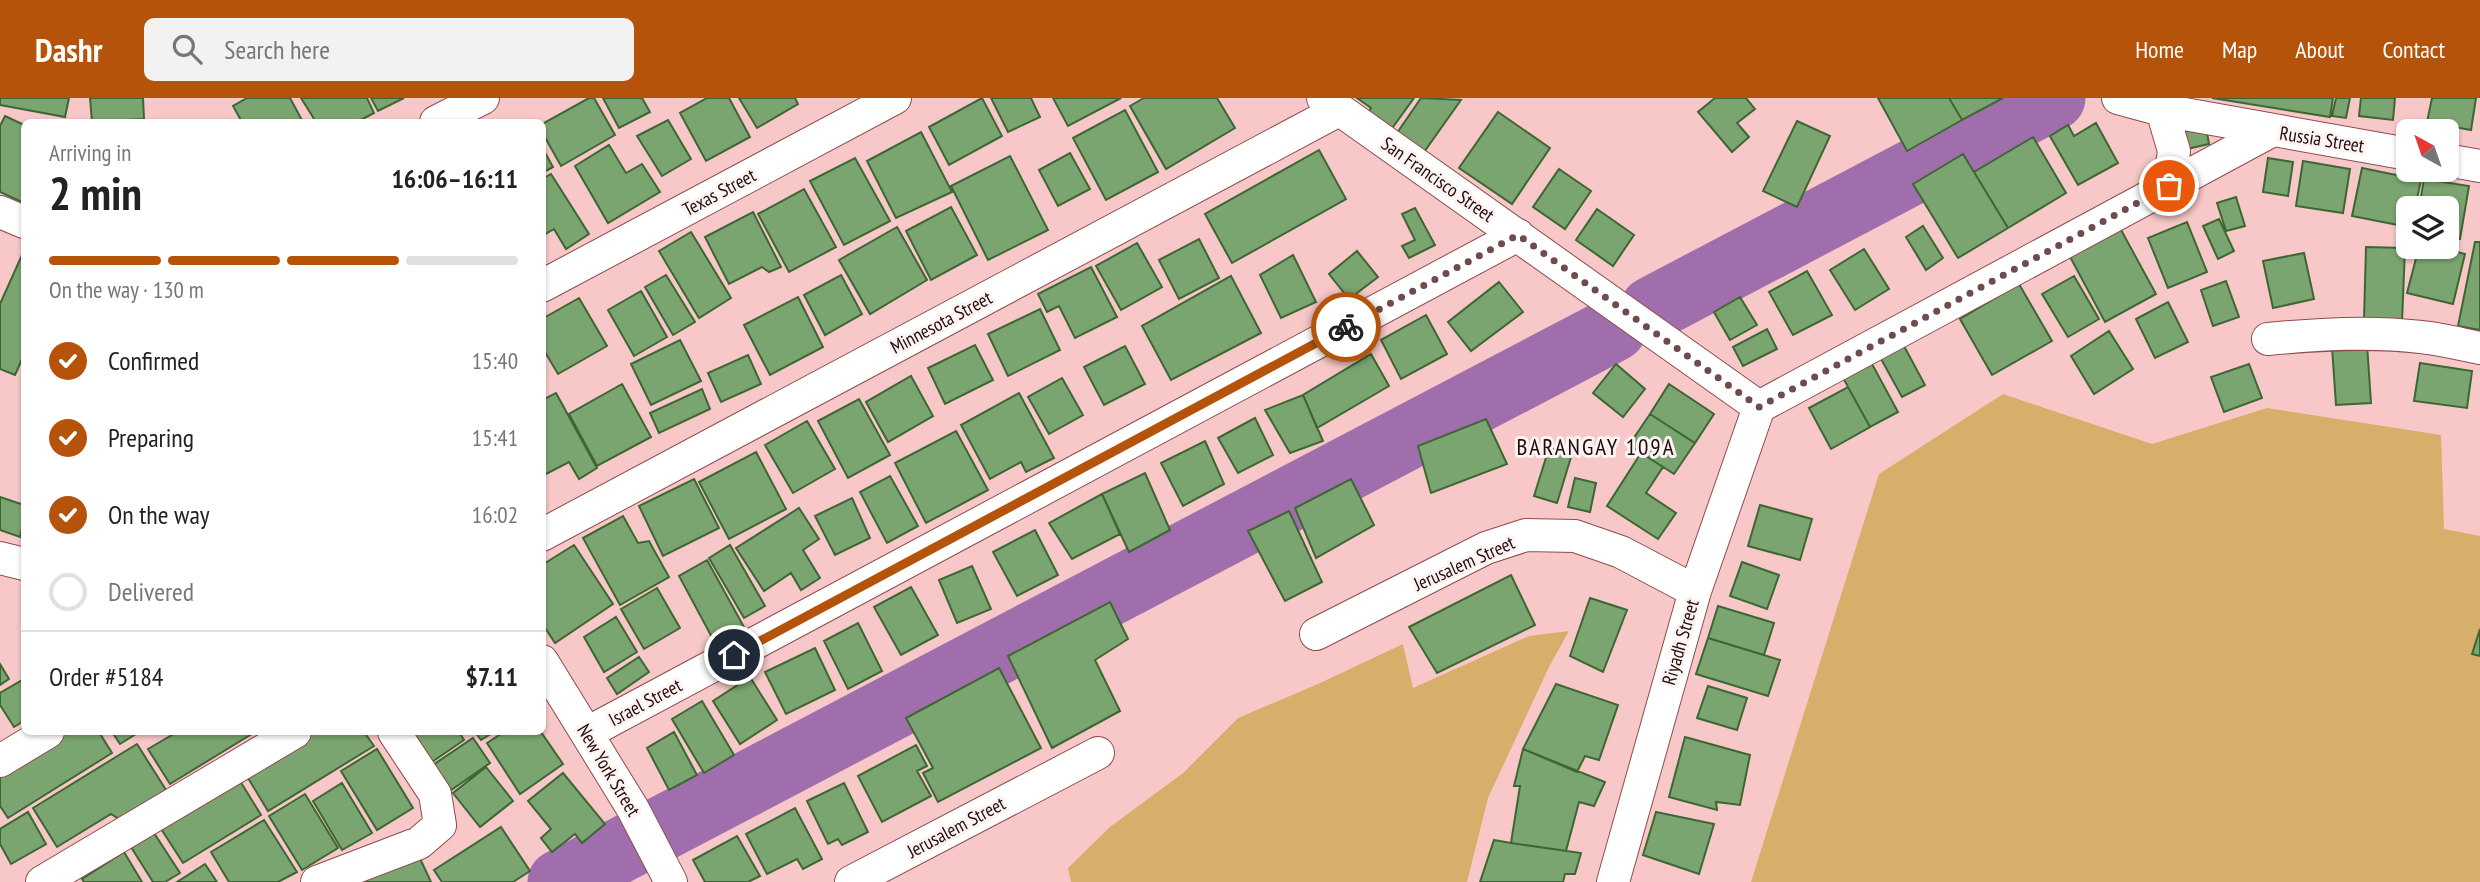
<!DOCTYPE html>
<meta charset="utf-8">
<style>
:root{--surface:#fff;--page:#f2f2f2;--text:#222;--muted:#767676;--line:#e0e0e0;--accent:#b45309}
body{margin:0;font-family:"PT Sans Narrow",sans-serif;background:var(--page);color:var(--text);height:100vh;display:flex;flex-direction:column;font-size:26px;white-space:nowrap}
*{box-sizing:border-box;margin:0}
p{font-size:23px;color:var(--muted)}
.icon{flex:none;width:38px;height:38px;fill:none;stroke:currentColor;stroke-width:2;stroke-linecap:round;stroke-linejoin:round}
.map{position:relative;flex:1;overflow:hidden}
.sheet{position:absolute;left:21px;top:21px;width:525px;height:616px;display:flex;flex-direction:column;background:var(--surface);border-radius:10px;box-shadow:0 2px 5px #0004}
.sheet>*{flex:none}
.needle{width:46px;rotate:320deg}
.tools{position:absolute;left:2396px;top:21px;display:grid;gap:14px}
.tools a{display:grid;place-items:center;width:63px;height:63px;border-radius:10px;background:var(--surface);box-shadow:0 2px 5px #0004;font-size:35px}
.pin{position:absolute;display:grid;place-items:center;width:60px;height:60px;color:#fff;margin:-30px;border:4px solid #fff;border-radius:50%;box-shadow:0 2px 7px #0007}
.courier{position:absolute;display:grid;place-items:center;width:70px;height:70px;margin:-35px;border:5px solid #b45309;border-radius:50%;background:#fff;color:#222;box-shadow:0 2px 9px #0007}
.headline em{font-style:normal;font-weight:800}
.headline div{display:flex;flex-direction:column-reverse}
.headline{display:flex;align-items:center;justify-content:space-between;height:119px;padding:0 28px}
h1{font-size:46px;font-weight:800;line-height:52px}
.bar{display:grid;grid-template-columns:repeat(4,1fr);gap:10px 7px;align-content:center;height:84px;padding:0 28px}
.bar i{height:9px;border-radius:5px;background:var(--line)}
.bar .on{background:var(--accent)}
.bar p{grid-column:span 4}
.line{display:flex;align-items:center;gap:18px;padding:0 28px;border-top:2px solid var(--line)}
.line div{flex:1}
ol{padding:0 28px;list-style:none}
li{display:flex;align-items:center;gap:21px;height:77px}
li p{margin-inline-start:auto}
li .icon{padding:7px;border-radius:50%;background:var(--accent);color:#fff;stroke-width:4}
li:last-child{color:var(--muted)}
li i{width:38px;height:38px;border:4px solid var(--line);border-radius:50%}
header{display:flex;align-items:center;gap:42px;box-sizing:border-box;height:98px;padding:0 35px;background:var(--accent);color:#fff}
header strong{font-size:33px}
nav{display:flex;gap:38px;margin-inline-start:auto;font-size:24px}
.search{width:490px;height:63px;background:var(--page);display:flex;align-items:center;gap:18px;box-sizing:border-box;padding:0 24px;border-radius:10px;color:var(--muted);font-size:26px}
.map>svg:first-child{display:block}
</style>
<header>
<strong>Dashr</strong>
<div class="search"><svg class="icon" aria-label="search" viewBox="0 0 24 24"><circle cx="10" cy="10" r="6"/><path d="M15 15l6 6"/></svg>Search here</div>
<nav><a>Home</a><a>Map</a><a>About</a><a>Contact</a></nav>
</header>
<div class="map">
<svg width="2480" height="784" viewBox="0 0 2480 784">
<rect width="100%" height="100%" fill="#f7c8c7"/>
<path fill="#d7af6b" d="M2003,296L2152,346L2267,310L2441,337L2444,431L2480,438V784H1751L1879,376Z
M1569,533L1549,569L1488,700L1467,784H1071L1068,770L1110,729L1183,675L1238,620L1318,586L1403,546L1413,590L1529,538Z"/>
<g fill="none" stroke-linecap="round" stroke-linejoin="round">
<path stroke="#a16ead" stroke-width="65" d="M1652,211L2053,0
M560,784L1614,231"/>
</g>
<path fill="#7ba570" stroke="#3e6634" stroke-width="2" d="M0,0H69L65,19L0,7Z
M90,0H143L144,21L92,24Z
M247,0H290L303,24H242L233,8Z
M301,0H367L374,15L357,24H316Z
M371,0H404L378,13Z
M589,0H594L615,37L561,68L542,34V26Z
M603,0H642L650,14L619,30Z
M707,0H729L750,39L706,63L680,15Z
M739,0H795L798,6L757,30Z
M982,0L1002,38L949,67L929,29Z
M991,0H1031L1040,19L1008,34Z
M1053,0H1121L1068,28Z
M1144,0H1217L1235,30L1166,71L1130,8Z
M1357,0H1414L1390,33L1367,16L1371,10Z
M1421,0L1461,2L1424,54L1397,35Z
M1715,0H1746L1755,11L1737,25L1749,39L1732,54L1698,14Z
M1878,0H1949L1962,22L1907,53Z
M1949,0H2003L1962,22Z
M2212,0H2333L2330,19Z
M2336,0H2350L2346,20L2332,18Z
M2361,0H2395L2393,22L2359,18Z
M2432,0H2476L2471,32L2427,24Z
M1125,12L1158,74L1106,102L1073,40Z
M1498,14L1550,50L1512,106L1459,70Z
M5,18L24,27V105L0,94V28Z
M668,22L691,61L662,78L637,38Z
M1797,23L1830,38L1797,109L1763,93Z
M2096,25L2118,65L2078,87L2050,38L2068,27L2074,38Z
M2206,29L2209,46L2187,51L2183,34Z
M921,34L952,94L896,120L867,63Z
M2033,39L2066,95L2008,130L1974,74Z
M609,47L626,75L642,66L660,94L608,125L575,68Z
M542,49L553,69L542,75Z
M1319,52L1346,101L1232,165L1205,116Z
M1070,55L1090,91L1058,108L1039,72Z
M1963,56L2008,130L1958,160L1913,86Z
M1010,58L1048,132L988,162L951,88Z
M855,60L890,123L844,147L810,83Z
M2268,60L2293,64L2288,98L2263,94Z
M2303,63L2350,71L2343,115L2296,108Z
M2362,70L2421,82L2415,110H2408V129L2352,118Z
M1559,71L1591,93L1565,131L1533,109Z
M551,76L589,136L566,151L554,131L542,138V81Z
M2424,81L2469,88L2460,141L2446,139V110H2419Z
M804,91L836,149L789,174L758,116Z
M2236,99L2245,128L2226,133L2217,105Z
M951,109L977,157L931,182L906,133Z
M1415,110L1435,147L1409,160L1402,148L1415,142L1402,116Z
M1597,111L1634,137L1613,168L1576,142Z
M753,114L781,169L769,174L762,169L729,186L705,139Z
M2219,121L2234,153L2218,161L2203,128Z
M2187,124L2207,174L2168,190L2148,140Z
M1923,128L1943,160L1926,172L1906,139Z
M897,129L927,182L870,216L839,162Z
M2120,130L2156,196L2105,224L2069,157Z
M691,134L731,200L699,220L659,153Z
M1199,141L1219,180L1179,201L1159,162Z
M2475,144H2480V232L2458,228Z
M1137,145L1162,189L1121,212L1096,168Z
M2366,149L2405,150L2402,224L2364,222Z
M2419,149H2438L2465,156L2453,206L2407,195Z
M1864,151L1889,191L1855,212L1830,172Z
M1357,153L1378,179L1349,201L1329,176Z
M2304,155L2314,201L2273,210L2263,163Z
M22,157L24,158V257L15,277L0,271V206Z
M1293,157L1316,204L1281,220L1260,177Z
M1091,169L1117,219L1075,240L1059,208L1047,214L1038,196Z
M1807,173L1832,217L1793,237L1769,194Z
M666,177L695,224L673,237L645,189Z
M841,177L862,216L825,237L804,197Z
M1231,178L1261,235L1171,282L1142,228Z
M2074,178L2099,221L2068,239L2042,196Z
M2226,183L2239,219L2213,228L2201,192Z
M1499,184L1523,214L1471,253L1448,224Z
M2019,186L2052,243L1992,277L1960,221Z
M641,193L667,239L634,258L608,212Z
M798,199L823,249L770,277L744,227Z
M1740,199L1757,227L1730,242L1714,214Z
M579,200L607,248L558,276L542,249V221Z
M2168,204L2188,244L2155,260L2136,221Z
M1040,211L1060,252L1008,278L988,236Z
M1426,217L1447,256L1401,281L1381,242Z
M1767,231L1777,251L1743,268L1733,249Z
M2109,233L2133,271L2094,296L2071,258Z
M680,242L701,283L651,307L631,266Z
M2367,246L2371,305L2336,307L2332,249Z
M975,247L993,282L945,306L928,270Z
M1125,248L1145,286L1104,307L1084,269Z
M1904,248L1925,287L1902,299L1881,261Z
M1865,253L1898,314L1870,329L1837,269Z
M1371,256L1389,288L1317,330L1303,297Z
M748,257L761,286L721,304L708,275Z
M2420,265L2472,273L2467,310L2414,303Z
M1616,266L1645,291L1623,319L1593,295Z
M2249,266L2262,300L2224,314L2211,279Z
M911,278L933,318L888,344L866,304Z
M1062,280L1083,317L1049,336L1028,299Z
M622,286L651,339L597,368L569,316Z
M1669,286L1714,316L1695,345L1650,316Z
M1848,289L1870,329L1831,351L1809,310Z
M702,291L710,311L659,335L650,315Z
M556,295L597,370L579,381L569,364L542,378V302Z
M1019,295L1054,360L1026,374L1021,364L990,381L961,327Z
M1303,297L1323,343L1290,355L1265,312Z
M859,301L890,357L848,380L818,323Z
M1650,316L1695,345L1674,376L1629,347Z
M1255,320L1273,357L1238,375L1218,340Z
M1486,321L1507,366L1431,395L1418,348Z
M807,323L835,371L793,395L765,347Z
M956,333L988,392L926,425L895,365Z
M1205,343L1224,386L1183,408L1161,365Z
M1549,350L1572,356L1557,405L1534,398Z
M756,354L786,411L729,441L699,384Z
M1641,355L1663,369L1646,395L1676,415L1658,441L1607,408Z
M1145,375L1170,432L1129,454L1102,396Z
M890,378L918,428L887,445L860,394Z
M1575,380L1596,385L1590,414L1568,409Z
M694,381L719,430L663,458L639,408Z
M1351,381L1374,427L1316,460L1295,410Z
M1102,396L1120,436L1072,461L1049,425Z
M0,399L24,407V424L20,439L0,432Z
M852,400L870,440L835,457L815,418Z
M1760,407L1812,421L1800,462L1748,448Z
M799,410L819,441L803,452L820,480L801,492L791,475L764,493L736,450Z
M1289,413L1322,484L1285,503L1248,433Z
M623,418L638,445L649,443L669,479L620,507L583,440Z
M1035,432L1058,477L1017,498L993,454Z
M574,447L613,506L555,545L542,525V467Z
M730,447L765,508L744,520L709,460Z
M707,462L744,529L715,545L679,478Z
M1742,464L1779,477L1767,511L1730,498Z
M972,468L991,511L957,525L939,482Z
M1511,477L1535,527L1437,575L1409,529Z
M911,489L938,537L901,557L874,509Z
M657,490L680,530L644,551L621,511Z
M1590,500L1627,512L1603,574L1570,558Z
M1110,504L1128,541L1095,562L1120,613L1052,650L1008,558Z
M1718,508L1774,525L1764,557L1708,540Z
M616,519L637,554L604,574L584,539Z
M858,525L882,573L848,591L824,543Z
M2480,531V558L2472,556Z
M1708,540L1780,562L1768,598L1696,576Z
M815,550L835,592L786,616L765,574Z
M639,559L649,574L617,596L607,580Z
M0,566L9,581L0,587Z
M999,570L1041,650L938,704L923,675L933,670L906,620Z
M750,579L777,622L740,646L713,603Z
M24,581V623L14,629L0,607V595Z
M1556,586L1618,607L1599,662L1585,658L1577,674L1523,651Z
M1708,588L1747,600L1737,632L1697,620Z
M702,603L734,657L704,675L672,621Z
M61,634H99L112,655L8,720L0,708V671Z
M112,634H139L120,646Z
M177,634H255L170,686L148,651Z
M312,634H364L374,648L268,713L245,675Z
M409,634H459L464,642L429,666Z
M475,634H494L481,642Z
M504,634H541L563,666L520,696L487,645Z
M674,634L697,677L669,692L647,650Z
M1685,639L1750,657L1740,707L1716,704L1717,712L1669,699Z
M473,640L490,665L444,697L427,671Z
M137,646L166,692L119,721L111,716L57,749L33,710Z
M916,647L927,668L917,673L931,698L882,724L858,678Z
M377,651L413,710L377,732L341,673Z
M1523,651L1605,684L1594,708L1579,704L1566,753L1511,745L1520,688H1514Z
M486,669L513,703L480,729L453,695Z
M563,675L605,726L582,745L575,736L552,754L541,740L551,731L528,703Z
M237,678L261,717L183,765L158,726Z
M342,685L372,735L342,752L313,703Z
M844,685L868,734L842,747L838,741L828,746L807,703Z
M305,696L338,750L302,772L269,718Z
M795,710L822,761L803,771L797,761L767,776L746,736Z
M28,714L46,746L11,766L0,746V731Z
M1656,714L1714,726L1699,776L1643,757Z
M264,722L297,774L278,784H229L211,754Z
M501,729L530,773L513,784H442L434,772Z
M154,735L180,775L165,784H153L131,749Z
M737,738L760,778L748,784H705L693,762Z
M1494,742L1511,745L1581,755L1575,776H1565L1563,784H1480Z
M124,754L142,784H84L82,781Z
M417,754L431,784H351Z
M205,766L217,784H177Z"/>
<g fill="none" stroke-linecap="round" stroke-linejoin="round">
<defs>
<path id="minor" d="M1323,0L1759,309
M2118,0L2162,12L2408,56
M2162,12L2174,53L2169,88
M436,24L483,0
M2446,62L2480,68
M0,114L24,124
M542,188L895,0
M2268,241C2319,236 2370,233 2421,239C2441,241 2460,246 2480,250
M1759,309L2273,32
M542,437L1339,12
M0,460L24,466
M1316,536L1486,450L1526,437L1575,438L1621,454L1695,493
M542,563L633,711L671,784
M587,635L1518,137
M0,663L48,634
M42,784L295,634
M317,784L419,745L440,727L435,696L394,634
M851,784L1098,655
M1613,784L1695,493L1759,309"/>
</defs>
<use href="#minor" stroke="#8e4c4d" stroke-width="34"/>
<use href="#minor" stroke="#fff" stroke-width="32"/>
</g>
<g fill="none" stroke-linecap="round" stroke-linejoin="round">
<path stroke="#6e4c4d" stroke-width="7" stroke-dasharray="0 12.6" d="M1346,229L1518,137L1759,309L2169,88"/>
<path stroke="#b45309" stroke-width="9" d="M734,557L1346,229"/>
</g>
<g text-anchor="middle" stroke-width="6" stroke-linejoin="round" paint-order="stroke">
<g font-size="19" fill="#240a0b" stroke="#fcf4f3">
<text transform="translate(2322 41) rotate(9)" y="7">Russia Street</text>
<text transform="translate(1438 81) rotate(35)" y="7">San Francisco Street</text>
<text transform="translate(719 94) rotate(-28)" y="7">Texas Street</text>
<text transform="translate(941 224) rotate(-28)" y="7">Minnesota Street</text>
<text transform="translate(1464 465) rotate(-24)" y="7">Jerusalem Street</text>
<text transform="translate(1680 544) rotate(-74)" y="7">Riyadh Street</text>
<text transform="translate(645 604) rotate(-28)" y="7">Israel Street</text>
<text transform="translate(609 672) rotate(59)" y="7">New York Street</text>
<text transform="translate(956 729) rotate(-28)" y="7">Jerusalem Street</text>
</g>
<g font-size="23" letter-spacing="2" fill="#240a0b" stroke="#fcf4f3">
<text x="1596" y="357">BARANGAY 109A</text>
</g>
</g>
</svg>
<div class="tools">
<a><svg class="needle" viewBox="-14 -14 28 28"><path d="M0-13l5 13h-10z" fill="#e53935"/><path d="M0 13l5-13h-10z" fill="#767676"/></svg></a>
<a><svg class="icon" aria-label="layers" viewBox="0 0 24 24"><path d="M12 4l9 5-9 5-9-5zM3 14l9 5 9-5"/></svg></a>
</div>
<div class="pin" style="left:2169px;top:88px;background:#ea580c"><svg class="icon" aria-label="bag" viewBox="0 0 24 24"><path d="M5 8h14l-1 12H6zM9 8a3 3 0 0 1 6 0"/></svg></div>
<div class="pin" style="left:734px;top:557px;background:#1f2937"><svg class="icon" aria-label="home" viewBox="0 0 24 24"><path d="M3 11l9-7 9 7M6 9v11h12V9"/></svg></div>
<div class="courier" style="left:1346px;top:229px"><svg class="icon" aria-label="bike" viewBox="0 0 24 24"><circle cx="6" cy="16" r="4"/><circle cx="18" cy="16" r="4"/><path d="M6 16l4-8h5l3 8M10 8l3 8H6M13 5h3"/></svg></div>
<section class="sheet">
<div class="headline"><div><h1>2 min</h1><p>Arriving in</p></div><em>16:06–16:11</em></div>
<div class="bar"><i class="on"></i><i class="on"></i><i class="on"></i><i></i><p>On the way · 130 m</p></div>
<ol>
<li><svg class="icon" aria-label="check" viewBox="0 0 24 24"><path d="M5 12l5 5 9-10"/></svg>Confirmed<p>15:40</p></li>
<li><svg class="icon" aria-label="check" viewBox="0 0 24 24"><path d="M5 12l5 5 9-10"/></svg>Preparing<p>15:41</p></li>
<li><svg class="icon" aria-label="check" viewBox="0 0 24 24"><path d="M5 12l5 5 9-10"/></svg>On the way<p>16:02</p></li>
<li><i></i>Delivered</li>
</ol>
<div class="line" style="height:91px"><div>Order #5184</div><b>$7.11</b></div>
</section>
</div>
